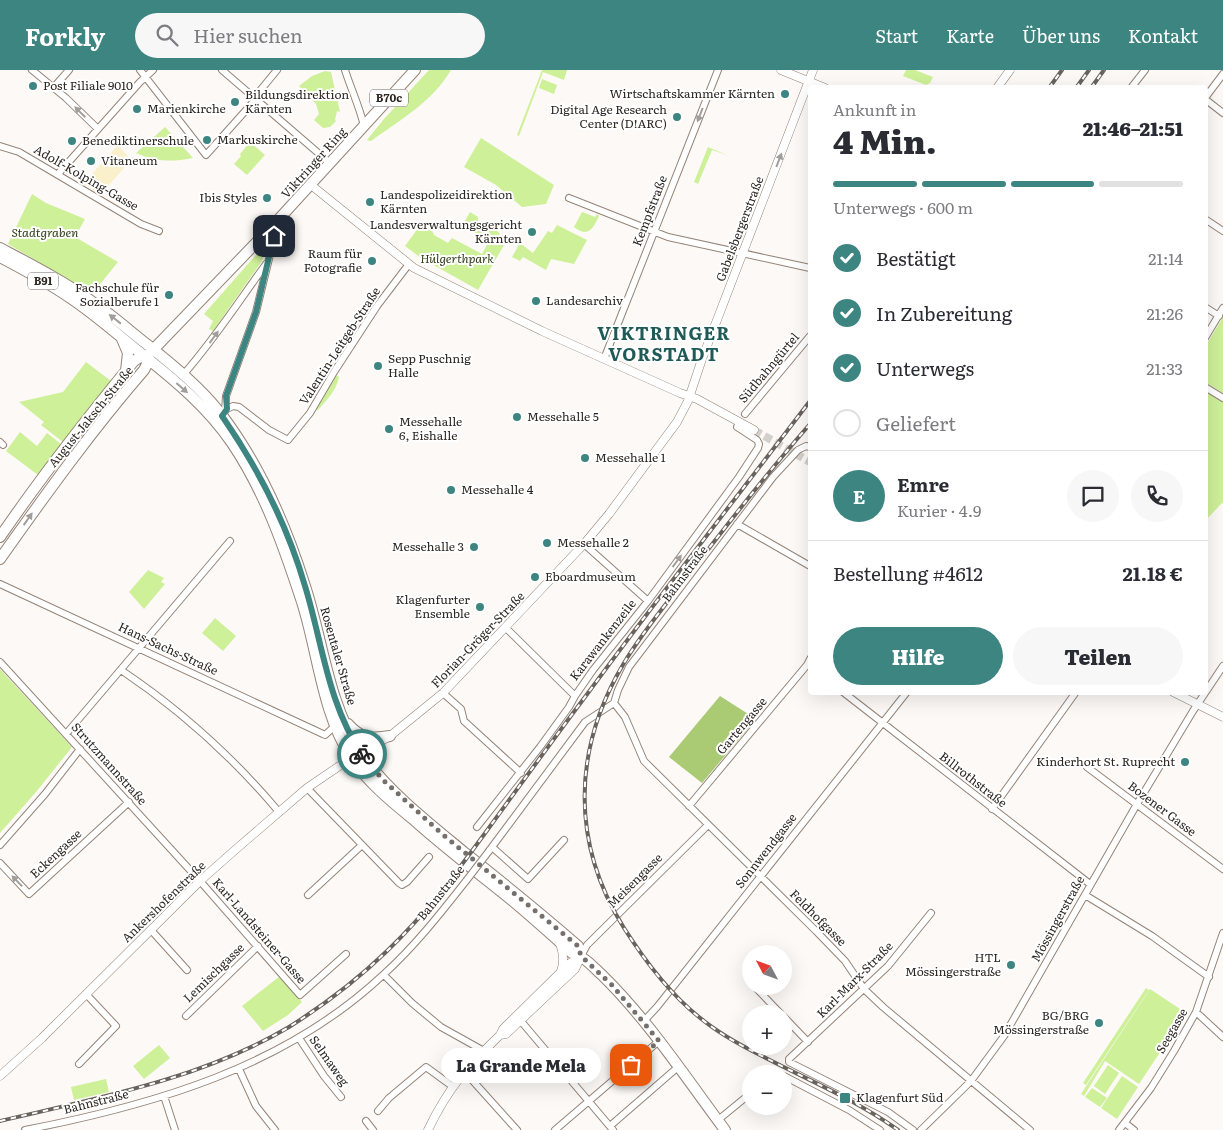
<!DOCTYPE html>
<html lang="de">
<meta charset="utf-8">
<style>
:root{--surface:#fff;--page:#f7f7f7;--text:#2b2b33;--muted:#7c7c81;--line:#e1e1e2;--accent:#3d8581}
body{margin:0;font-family:Literata,serif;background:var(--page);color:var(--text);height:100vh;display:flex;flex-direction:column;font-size:19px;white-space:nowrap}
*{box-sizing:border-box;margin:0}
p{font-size:16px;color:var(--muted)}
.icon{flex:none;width:28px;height:28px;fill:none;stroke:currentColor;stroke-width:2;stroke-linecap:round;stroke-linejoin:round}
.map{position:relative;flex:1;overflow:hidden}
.drawer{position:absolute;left:808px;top:15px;width:400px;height:610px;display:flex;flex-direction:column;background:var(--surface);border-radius:5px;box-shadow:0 5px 20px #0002}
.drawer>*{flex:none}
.needle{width:32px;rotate:311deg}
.fabs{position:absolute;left:742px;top:875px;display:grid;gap:10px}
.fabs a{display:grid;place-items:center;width:50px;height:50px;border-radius:50%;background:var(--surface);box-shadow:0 5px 20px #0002;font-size:25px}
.pin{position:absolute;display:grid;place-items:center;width:42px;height:42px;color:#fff;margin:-21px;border-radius:10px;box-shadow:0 2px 8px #0006}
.courier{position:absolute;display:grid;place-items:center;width:50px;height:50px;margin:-25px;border:4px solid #3d8581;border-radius:50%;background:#fff;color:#222;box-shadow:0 1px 6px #0007}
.bubble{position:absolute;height:35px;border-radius:18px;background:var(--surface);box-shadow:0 5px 20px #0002;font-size:16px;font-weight:800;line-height:35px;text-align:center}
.head em{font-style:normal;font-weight:800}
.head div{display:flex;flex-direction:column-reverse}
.head{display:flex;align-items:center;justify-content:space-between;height:85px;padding:0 25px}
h1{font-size:32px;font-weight:800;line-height:38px}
.bar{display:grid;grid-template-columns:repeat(4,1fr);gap:8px 5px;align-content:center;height:60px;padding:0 25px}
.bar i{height:6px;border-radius:4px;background:var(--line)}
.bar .on{background:var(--accent)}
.bar p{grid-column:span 4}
.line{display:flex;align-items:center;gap:12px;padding:0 25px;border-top:1px solid var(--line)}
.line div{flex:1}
.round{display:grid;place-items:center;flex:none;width:52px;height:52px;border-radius:26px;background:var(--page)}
ol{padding:0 25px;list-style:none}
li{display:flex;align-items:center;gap:15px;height:55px}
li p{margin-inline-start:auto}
li .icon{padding:5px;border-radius:50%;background:var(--accent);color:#fff;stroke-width:4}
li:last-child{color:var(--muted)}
li i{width:28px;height:28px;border:2px solid var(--line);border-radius:50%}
.action{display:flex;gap:10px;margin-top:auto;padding:10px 25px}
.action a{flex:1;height:58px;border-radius:30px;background:var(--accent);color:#fff;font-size:20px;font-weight:800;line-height:58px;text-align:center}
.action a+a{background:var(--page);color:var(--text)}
header{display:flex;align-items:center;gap:30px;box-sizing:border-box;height:70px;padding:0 25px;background:var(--accent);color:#fff}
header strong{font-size:24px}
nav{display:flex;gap:28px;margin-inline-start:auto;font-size:18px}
.search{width:350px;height:45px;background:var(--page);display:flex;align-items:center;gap:12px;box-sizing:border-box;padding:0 18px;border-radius:28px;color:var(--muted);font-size:19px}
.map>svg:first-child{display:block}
</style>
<header>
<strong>Forkly</strong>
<div class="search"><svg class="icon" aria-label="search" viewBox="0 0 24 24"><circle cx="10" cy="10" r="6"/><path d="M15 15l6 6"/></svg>Hier suchen</div>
<nav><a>Start</a><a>Karte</a><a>Über uns</a><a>Kontakt</a></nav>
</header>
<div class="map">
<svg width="1223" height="1060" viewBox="0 0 1223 1060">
<rect width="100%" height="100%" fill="#fdf9f6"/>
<path fill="#cef099" d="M429,0H451C432,32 400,50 371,71L367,70L384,49Z
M542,0H567L564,10L543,2L519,66L517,65Z
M906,0H915L933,7L930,13L926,15L903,6Z
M325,1L331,2L340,42L337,41L335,50L336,51L330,57L323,58L314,50L319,44L316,34L299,16L312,6Z
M542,9L557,15L554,24L539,18Z
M165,57L193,88C172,92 156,92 136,83Z
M481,68L554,115L546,134L522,137L496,115L464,97Z
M250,72L265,85L247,105L234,94L241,86L240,84Z
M708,77L727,85L712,80L698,114L694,112Z
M32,124L46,133L85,149L75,167L118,192L92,224L8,174Z
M470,142L478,147V151L484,159C501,161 497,158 504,175L478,220L421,188L405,176L422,153L431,158L434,165L448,173L452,168L482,184L489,171L462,156Z
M582,142L595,147L597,144L599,146C593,159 588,168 574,157Z
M557,155L587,170L574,194L551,189L546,200L523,187L520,191L512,187L520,173L533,183L548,161L552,163Z
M269,170L262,191L213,261L209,259L213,251L204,244Z
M1223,247V323L1205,312V277Z
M86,292L111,311L63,372L41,355L44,352L19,332L63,322Z
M336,305L339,307C336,321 327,330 318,340H316Z
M1205,320L1223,332V432L1205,451Z
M20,362L37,376L47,363L61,374L38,405L6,381Z
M148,500L164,508L161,512L165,514L144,539L129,522Z
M215,548L236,566L223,581L202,563Z
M0,599L72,677L36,722L0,763Z
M280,906L302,932L288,945L263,961L242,936Z
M1146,918L1149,920L1086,1015L1083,1013Z
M1150,919L1186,943L1139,1014L1105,991L1084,1026L1081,1024Z
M159,975L170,988L144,1009L133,996Z
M1108,995L1119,1003L1105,1024L1094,1016Z
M1122,1006L1138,1017L1117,1049L1101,1038Z
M106,1009L109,1022L74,1030L71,1017Z
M1092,1018L1107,1028L1100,1037L1085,1027Z"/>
<path fill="#aaca73" d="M720,626L756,649L702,713L669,687Z"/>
<path fill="#faf0cb" d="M118,75L131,90L101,124L83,114Z"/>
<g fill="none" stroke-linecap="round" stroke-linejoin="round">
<path stroke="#d3cfcb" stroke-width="8" stroke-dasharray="8 4" stroke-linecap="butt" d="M754,360L810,392"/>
<defs>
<path id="minor" d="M32,0L66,28L98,59
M140,0L206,85L256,29
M222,0L331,94
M345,0C351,19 360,38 364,56
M54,17L69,0
M1131,18L1145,0
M254,28L277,0
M1205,28L1223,4
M1205,29L1223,43
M0,76L19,82L141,154L159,161
M58,104L140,12L153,0
M569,128L668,167L810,198
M1205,149L1223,161
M1205,237L1219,246
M1205,268L1223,238
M604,289L718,0
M183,305C214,270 239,231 266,194
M1205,317L1223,328
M227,339L233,336L239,337L269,360L288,370L310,343L334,302L377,236L409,194
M225,341L226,326L256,242L278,152
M745,344L810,266
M0,372L3,375
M737,454L810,496
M584,474L648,531
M0,514L323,664L325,665L335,656
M506,558L575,626
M0,592L200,811L300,925L346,884
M121,600C182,641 232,686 279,742
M843,622L1090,814
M443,623L461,639L464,651L521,703
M614,633L625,647L644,691L816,861L845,891L864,919L883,937L1030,1060
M66,664L230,471
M1087,697L1223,799
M307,718L399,813L402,815L407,812L429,787
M689,736L807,595L810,589
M992,739L1076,622
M477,757L540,677L569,637L575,626L593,600L648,531L739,407L758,378L759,374L757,370L737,357L739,352
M0,775L45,724L80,679
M492,777L528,809L564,770
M489,781L585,652L614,633L618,620L629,597L773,407L798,380L806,376L810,377
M0,793L29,824L129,732
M308,825L362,775
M1085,825L1152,866L1209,907
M151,860L187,900
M581,886L587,875L708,755
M384,905L412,933L441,957L484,981
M757,919L781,944
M1196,942L1223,967
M186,946L258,876
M784,947L808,972
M520,950L613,1060
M643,952L657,937L907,622
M299,968L324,1006L341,1027
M79,994L116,956L86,924
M239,999L256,1036L275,1060
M464,1001L517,1060
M775,1004L776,1002L779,1004
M784,1006L849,1040L880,1060
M164,1026L175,1060
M378,1041L389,1028L426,997L452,1016
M718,1050L751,1023
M366,1051L373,1060
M1125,1053L1134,1060
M610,1056L678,997
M25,1060C154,1035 285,997 383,905C414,877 440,844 466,811
M555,1060L659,971
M913,1060L888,1042L789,992V989L888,896L931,843
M921,1060L971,1011L1004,966L1137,734L1193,641L1223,596
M1119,1060L1151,1018L1174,981L1196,942L1223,863"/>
<path id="tertiary" d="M781,0L825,18
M997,18L1010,0
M311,115L414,198L542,261L680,323L697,329L754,360
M1173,622L1223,647
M559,871C563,881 565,891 561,901
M500,965L506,964L575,899L581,886
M0,1006L42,968L200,811L235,780L307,718L351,688L390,666L443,623L584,474L609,444L677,352L688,331L702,289L813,0
M428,1060C448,1018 467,997 500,965L503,959L570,893L581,886"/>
<path id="primary" d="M0,178C32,195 65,212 94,233C113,246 131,262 149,276C175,297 201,318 221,344C259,394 285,453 304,513C323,569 327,631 360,682C386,720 430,754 465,783C503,813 541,844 578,876L581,886
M0,187C23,199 47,212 69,227C95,244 118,265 143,285C176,311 208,338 232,373C265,422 284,477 302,532C318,582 322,643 351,687C367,712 392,732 414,750C444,777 477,802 508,827C530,845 551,864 572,883C585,887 592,896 602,905C649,951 686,1008 725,1060
M122,269L128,283L126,301
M149,284L278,150L415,0
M0,467C42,406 87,348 134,291L140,287H146
M0,489C46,424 92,360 144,300L147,294L146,287
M348,654C361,669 372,669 390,666"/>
</defs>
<use href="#minor" stroke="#958478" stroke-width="8"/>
<use href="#tertiary" stroke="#958478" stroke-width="9"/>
<use href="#primary" stroke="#958478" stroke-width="12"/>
<use href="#minor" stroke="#fff" stroke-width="6"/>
<use href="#tertiary" stroke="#fff" stroke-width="8"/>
<use href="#primary" stroke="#fff" stroke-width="10"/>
<defs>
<path id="rail" d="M1049,18L1062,0
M1076,18L1089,0
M1091,18L1104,0
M810,354C768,402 729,452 690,503C668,532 643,561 624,593C572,680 571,773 624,858C645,891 669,923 699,947C718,963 740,975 762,986C808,1010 856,1030 898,1060
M0,1051C98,1028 201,1009 289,957C324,935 357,910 387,881C427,843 459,799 491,755C523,711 555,667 588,623C660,525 736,428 810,331"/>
</defs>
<use href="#rail" stroke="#69635e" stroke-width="4"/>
<use href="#rail" stroke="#fff" stroke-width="2" stroke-dasharray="5.5" stroke-linecap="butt"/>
<defs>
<path id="minor-bridge" d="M466,811L489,781"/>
</defs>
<use href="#minor-bridge" stroke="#958478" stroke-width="8" stroke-linecap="butt"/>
<use href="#minor-bridge" stroke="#fff" stroke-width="6"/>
</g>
<defs><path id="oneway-solid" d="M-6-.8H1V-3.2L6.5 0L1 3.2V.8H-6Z" transform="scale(1.25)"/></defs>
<g fill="#a09d9b">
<use href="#oneway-solid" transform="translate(80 42) rotate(-135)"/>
<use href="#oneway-solid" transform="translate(700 45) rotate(111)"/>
<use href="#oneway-solid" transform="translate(779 90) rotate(-69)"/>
<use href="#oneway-solid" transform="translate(115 249) rotate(-142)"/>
<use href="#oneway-solid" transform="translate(214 267) rotate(-54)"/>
<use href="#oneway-solid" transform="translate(182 318) rotate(41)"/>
<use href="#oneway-solid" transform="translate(28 449) rotate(-55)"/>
<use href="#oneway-solid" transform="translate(677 491) rotate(-54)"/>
<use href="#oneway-solid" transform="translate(17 811) rotate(-134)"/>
</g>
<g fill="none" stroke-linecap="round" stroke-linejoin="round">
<path stroke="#76706c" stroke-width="5" stroke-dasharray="0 9" d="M362,684L382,709L441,763L578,876L581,886L612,915L659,971L631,995"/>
<path stroke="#3d8581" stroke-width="6" d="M274,166L256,242L226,326L227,339L222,346C258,398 287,454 305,516C322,571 328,635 362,684"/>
</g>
<g fill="#3d8581" stroke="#fff" stroke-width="2">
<circle cx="33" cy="16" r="5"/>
<circle cx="785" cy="24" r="5"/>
<circle cx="235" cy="32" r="5"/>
<circle cx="137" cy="39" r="5"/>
<circle cx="677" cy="47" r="5"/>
<circle cx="207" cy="70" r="5"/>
<circle cx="72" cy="71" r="5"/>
<circle cx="91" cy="91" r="5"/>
<circle cx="267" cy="128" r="5"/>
<circle cx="370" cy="132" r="5"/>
<circle cx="532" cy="162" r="5"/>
<circle cx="372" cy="191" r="5"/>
<circle cx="169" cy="225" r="5"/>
<circle cx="536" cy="231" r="5"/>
<circle cx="378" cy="296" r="5"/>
<circle cx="517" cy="347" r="5"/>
<circle cx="389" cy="359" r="5"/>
<circle cx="585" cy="388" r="5"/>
<circle cx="451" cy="420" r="5"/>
<circle cx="547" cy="473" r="5"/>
<circle cx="474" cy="477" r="5"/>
<circle cx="535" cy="507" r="5"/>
<circle cx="480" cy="537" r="5"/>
<circle cx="1185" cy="692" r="5"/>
<circle cx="1011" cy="895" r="5"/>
<circle cx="1099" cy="953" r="5"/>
<rect x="839" y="1022" width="12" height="12" rx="2.5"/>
</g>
<g text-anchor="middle" stroke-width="4" stroke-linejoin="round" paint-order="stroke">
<g fill="#fff" stroke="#6c6764" stroke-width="1">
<rect x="370" y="19.5" width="38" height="17" rx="4"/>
<rect x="28" y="202.5" width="30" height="17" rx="4"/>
</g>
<g font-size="11" font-weight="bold" fill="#2d2621">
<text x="389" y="32">B70c</text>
<text x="43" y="215">B91</text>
</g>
<g font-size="12" fill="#2d2621" stroke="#fff" text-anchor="start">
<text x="43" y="20">Post Filiale 9010</text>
<text x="775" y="28" text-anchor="end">Wirtschaftskammer Kärnten</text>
<text x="245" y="29">Bildungsdirektion<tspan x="245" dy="14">Kärnten</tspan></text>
<text x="147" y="43">Marienkirche</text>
<text x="667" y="44" text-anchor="end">Digital Age Research<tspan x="667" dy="14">Center (D!ARC)</tspan></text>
<text x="217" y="74">Markuskirche</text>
<text x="82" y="75">Benediktinerschule</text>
<text x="101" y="95">Vitaneum</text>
<text x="380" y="129">Landespolizeidirektion<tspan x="380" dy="14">Kärnten</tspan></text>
<text x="257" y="132" text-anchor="end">Ibis Styles</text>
<text x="522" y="159" text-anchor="end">Landesverwaltungsgericht<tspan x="522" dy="14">Kärnten</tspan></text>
<text x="362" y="188" text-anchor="end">Raum für<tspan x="362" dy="14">Fotografie</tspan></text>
<text x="159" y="222" text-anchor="end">Fachschule für<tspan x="159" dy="14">Sozialberufe 1</tspan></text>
<text x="546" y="235">Landesarchiv</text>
<text x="388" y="293">Sepp Puschnig<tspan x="388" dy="14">Halle</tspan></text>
<text x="527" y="351">Messehalle 5</text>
<text x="399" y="356">Messehalle<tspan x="399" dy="14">6, Eishalle</tspan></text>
<text x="595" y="392">Messehalle 1</text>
<text x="461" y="424">Messehalle 4</text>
<text x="557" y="477">Messehalle 2</text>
<text x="464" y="481" text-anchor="end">Messehalle 3</text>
<text x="545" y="511">Eboardmuseum</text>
<text x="470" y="534" text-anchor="end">Klagenfurter<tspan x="470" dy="14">Ensemble</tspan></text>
<text x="1175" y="696" text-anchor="end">Kinderhort St. Ruprecht</text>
<text x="1001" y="892" text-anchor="end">HTL<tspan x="1001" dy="14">Mössingerstraße</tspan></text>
<text x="1089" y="950" text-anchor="end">BG/BRG<tspan x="1089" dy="14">Mössingerstraße</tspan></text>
<text x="856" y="1032">Klagenfurt Süd</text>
</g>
<g font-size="12" fill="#2d2621" stroke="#fff">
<text transform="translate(314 93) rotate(-48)" y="4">Viktringer Ring</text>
<text transform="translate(86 108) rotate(30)" y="4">Adolf-Kolping-Gasse</text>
<text transform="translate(650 141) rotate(-69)" y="4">Kempfstraße</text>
<text transform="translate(740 159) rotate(-69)" y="4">Gabelsbergerstraße</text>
<text transform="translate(340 276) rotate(-57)" y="4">Valentin-Leitgeb-Straße</text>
<text transform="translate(769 298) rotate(-50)" y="4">Südbahngürtel</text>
<text transform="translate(91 347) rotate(-51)" y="4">August-Jaksch-Straße</text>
<text transform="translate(685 504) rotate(-53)" y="4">Bahnstraße</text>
<text transform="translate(478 570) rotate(-46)" y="4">Florian-Gröger-Straße</text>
<text transform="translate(603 570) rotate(-52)" y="4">Karawankenzeile</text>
<text transform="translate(168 579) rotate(25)" y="4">Hans-Sachs-Straße</text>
<text transform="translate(338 586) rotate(74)" y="4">Rosentaler Straße</text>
<text transform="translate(742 656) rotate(-50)" y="4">Gartengasse</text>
<text transform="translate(109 694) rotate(48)" y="4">Strutzmannstraße</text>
<text transform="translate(973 710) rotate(38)" y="4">Billrothstraße</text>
<text transform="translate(1162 739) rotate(37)" y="4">Bozener Gasse</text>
<text transform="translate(766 781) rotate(-52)" y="4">Sonnwendgasse</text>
<text transform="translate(56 784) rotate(-43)" y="4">Eckengasse</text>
<text transform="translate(635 811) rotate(-45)" y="4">Meisengasse</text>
<text transform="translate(441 823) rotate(-51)" y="4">Bahnstraße</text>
<text transform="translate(164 832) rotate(-44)" y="4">Ankershofenstraße</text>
<text transform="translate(818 848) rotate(45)" y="4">Feldhofgasse</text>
<text transform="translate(1058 849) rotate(-61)" y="4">Mössingerstraße</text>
<text transform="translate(259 861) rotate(49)" y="4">Karl-Landsteiner-Gasse</text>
<text transform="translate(214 903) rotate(-44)" y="4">Lemischgasse</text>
<text transform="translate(855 910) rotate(-45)" y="4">Karl-Marx-Straße</text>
<text transform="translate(1172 961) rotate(-60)" y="4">Seegasse</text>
<text transform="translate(329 991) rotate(55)" y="4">Selmaweg</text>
<text transform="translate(96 1032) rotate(-14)" y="4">Bahnstraße</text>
</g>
<g font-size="12" font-style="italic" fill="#313e19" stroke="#fff">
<text x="45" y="167">Stadtgraben</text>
<text x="457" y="193">Hülgerthpark</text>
</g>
<g font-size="18" font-weight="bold" letter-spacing="1" fill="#1f5a57" stroke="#fff">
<text x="664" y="270">VIKTRINGER<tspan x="664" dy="21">VORSTADT</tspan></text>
</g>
</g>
</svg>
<div class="fabs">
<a><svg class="needle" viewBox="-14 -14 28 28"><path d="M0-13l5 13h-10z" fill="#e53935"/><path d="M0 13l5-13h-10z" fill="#7c7c81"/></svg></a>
<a>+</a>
<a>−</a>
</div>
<div class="pin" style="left:631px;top:995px;background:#ea580c"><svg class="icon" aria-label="bag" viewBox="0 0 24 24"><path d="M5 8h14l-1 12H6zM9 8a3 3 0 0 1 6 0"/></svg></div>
<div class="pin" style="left:274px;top:166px;background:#1f2937"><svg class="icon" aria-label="home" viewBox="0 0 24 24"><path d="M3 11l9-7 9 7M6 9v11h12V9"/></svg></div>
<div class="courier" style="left:362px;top:684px"><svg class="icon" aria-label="bike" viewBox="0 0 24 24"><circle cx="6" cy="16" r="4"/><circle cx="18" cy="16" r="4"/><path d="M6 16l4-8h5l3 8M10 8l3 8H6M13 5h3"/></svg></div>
<div class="bubble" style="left:441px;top:978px;width:160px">La Grande Mela</div>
<section class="drawer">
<div class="head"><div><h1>4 Min.</h1><p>Ankunft in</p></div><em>21:46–21:51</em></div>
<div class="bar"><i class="on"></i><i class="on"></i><i class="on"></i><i></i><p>Unterwegs · 600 m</p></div>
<ol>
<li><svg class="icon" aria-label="check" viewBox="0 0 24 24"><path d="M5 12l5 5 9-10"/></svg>Bestätigt<p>21:14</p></li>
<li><svg class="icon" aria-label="check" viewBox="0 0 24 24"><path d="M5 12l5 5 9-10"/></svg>In Zubereitung<p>21:26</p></li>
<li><svg class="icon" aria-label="check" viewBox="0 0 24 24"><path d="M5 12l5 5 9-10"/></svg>Unterwegs<p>21:33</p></li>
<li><i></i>Geliefert</li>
</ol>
<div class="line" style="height:90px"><b class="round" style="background:var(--accent);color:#fff">E</b><div><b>Emre</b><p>Kurier · 4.9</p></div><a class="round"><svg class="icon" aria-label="chat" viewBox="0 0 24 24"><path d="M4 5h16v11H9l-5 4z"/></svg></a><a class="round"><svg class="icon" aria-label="phone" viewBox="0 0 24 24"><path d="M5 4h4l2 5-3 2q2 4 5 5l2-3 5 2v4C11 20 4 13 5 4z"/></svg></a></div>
<div class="line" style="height:65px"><div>Bestellung #4612</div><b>21.18 €</b></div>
<div class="action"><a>Hilfe</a><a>Teilen</a></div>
</section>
</div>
